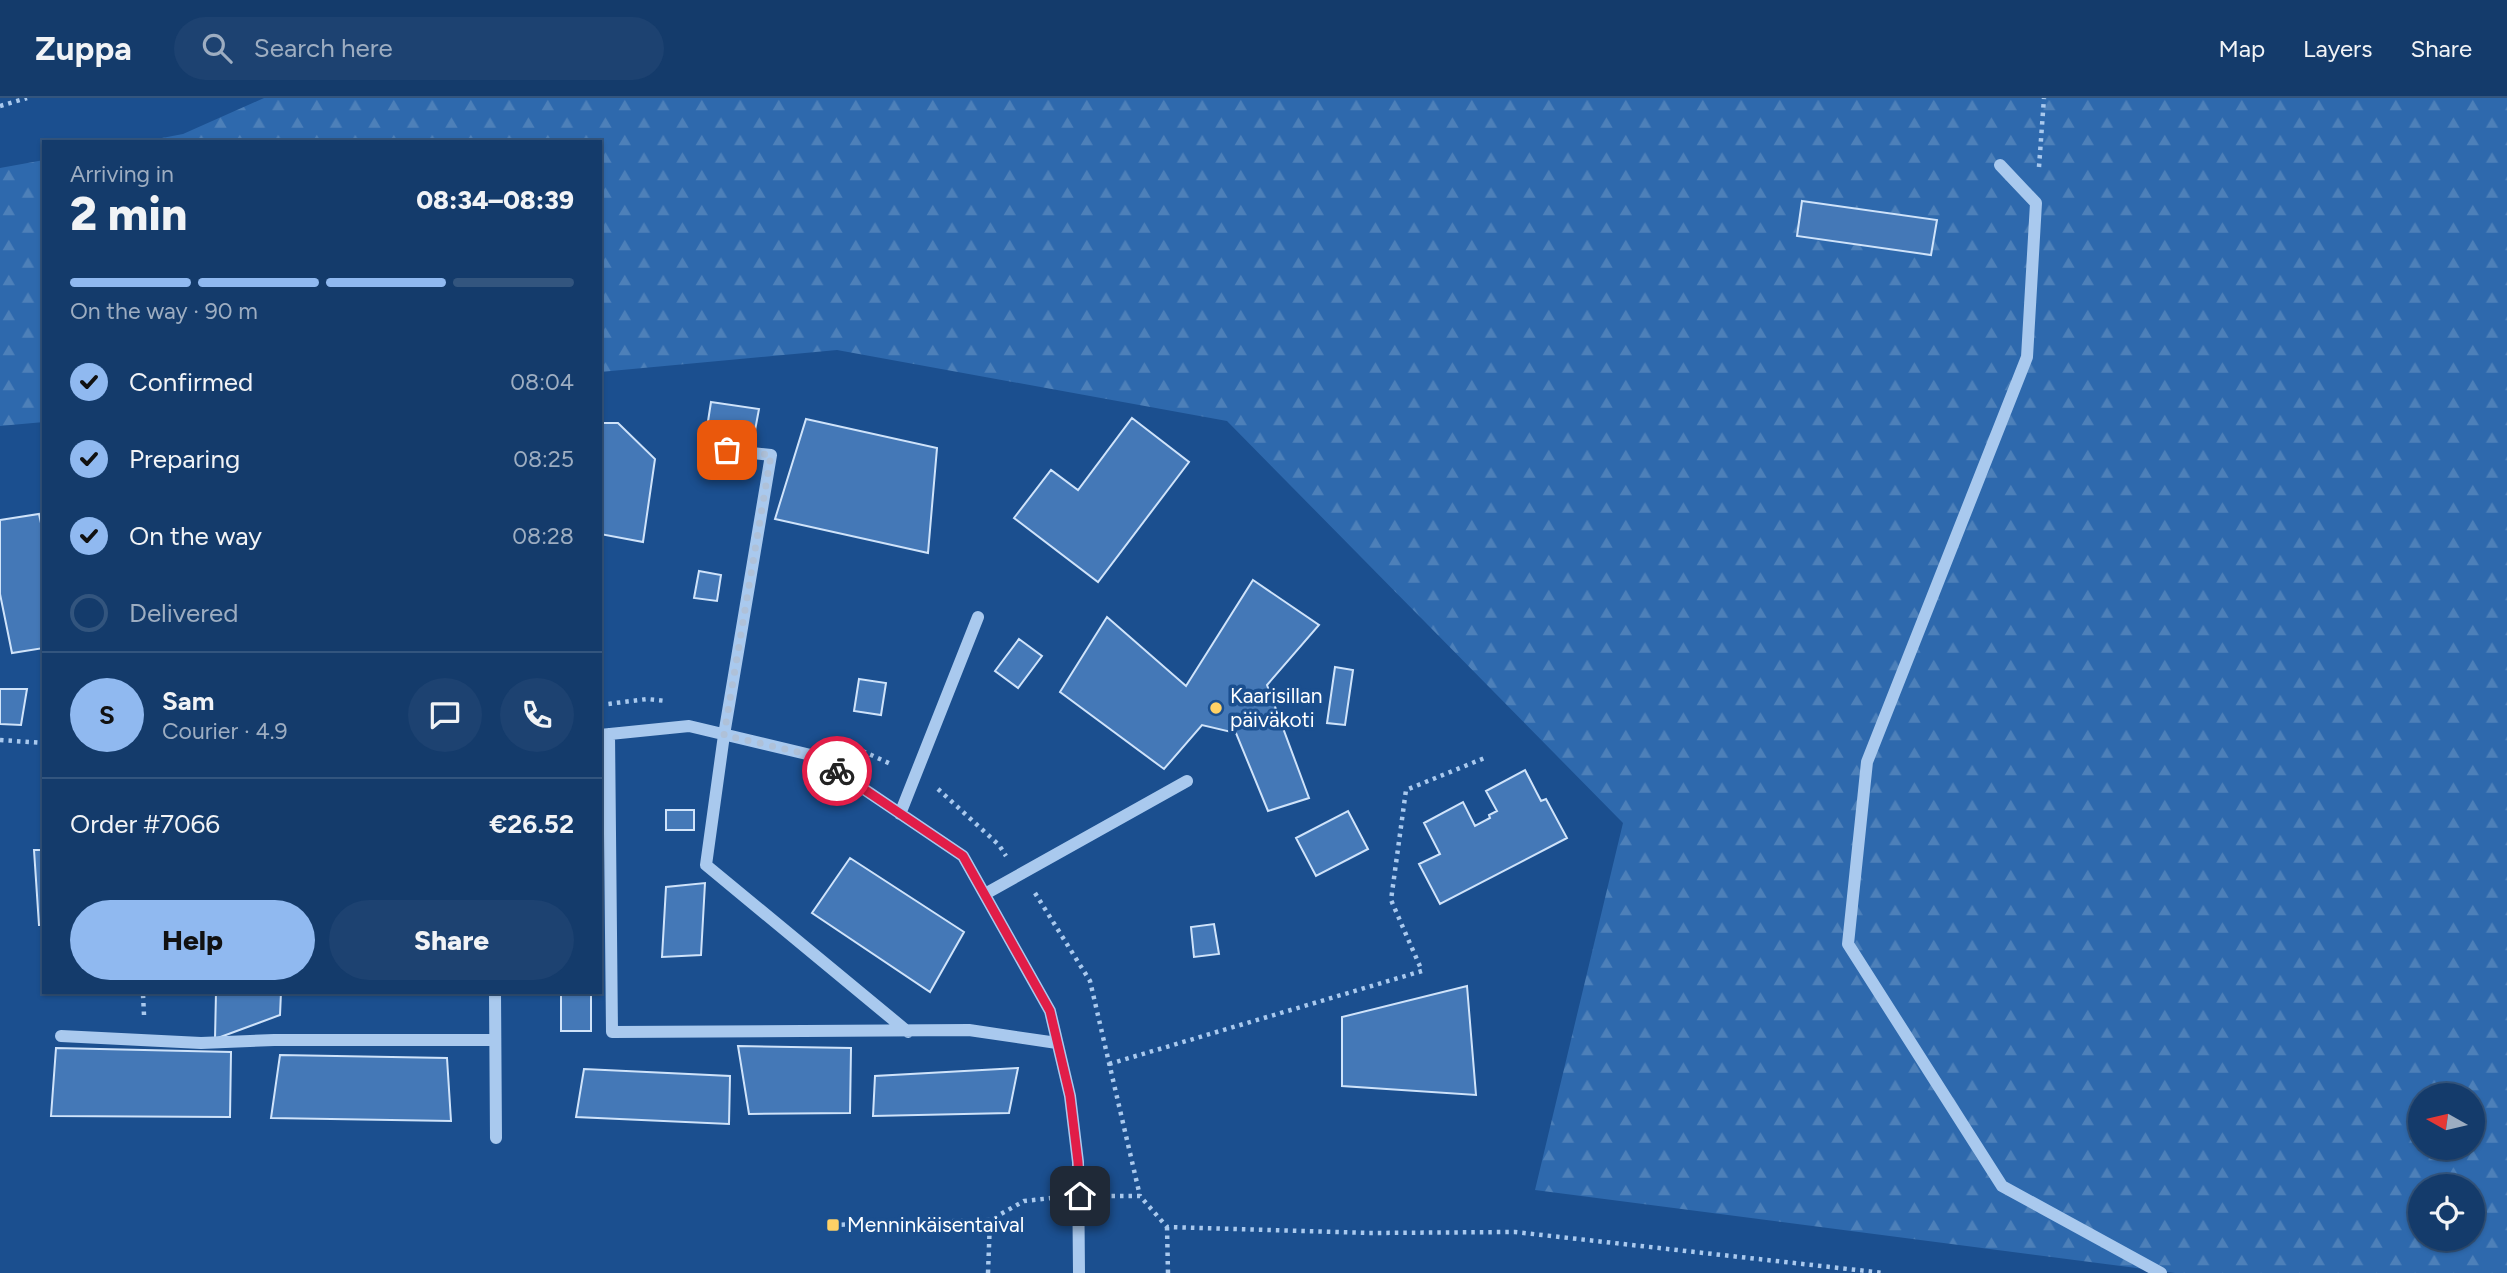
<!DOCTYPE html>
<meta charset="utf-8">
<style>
:root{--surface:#143b6b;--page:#1d4271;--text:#f1f3f6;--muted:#9dadc1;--line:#33557e;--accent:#90b9f0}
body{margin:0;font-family:Figtree,sans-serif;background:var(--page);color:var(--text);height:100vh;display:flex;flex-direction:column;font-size:26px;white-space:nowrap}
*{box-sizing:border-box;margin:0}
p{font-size:23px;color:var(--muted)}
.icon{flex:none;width:38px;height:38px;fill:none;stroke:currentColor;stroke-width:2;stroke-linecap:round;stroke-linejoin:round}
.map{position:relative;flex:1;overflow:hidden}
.panel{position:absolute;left:42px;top:42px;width:560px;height:854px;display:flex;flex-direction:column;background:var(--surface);border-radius:0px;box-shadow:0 2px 5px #0004,0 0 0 2px var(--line)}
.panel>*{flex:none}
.needle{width:46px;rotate:278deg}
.tools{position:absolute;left:2408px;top:985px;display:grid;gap:14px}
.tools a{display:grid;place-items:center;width:77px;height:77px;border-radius:50%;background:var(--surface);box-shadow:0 2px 5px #0004,0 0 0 2px var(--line);font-size:35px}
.pin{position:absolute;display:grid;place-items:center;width:60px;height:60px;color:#fff;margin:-30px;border-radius:14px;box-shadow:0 4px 10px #0006}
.courier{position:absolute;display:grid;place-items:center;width:70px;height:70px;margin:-35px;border:5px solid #e11d48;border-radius:50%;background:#fff;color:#222;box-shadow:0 2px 9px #0007}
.headline em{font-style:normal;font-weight:800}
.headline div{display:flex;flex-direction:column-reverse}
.headline{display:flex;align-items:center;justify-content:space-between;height:119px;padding:0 28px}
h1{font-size:46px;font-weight:800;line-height:52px}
.bar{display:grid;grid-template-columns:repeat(4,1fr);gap:10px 7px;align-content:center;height:84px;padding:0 28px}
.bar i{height:9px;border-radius:5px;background:var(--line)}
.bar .current{background:var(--accent)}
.bar p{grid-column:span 4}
.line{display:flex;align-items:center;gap:18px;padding:0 28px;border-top:2px solid var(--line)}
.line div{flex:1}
.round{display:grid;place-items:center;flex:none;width:74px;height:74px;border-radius:37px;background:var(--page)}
ol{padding:0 28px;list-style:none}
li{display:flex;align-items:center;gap:21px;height:77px}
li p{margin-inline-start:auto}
li .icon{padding:7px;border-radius:50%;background:var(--accent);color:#111;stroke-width:4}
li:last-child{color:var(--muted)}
li i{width:38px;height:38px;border:4px solid var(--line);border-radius:50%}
.cta{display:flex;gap:14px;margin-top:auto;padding:14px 28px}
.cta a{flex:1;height:80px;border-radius:42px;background:var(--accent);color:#111;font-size:28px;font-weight:800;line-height:80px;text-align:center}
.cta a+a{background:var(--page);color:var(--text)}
header{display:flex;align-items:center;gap:42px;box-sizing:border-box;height:98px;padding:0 35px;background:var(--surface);border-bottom:2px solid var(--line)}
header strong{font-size:33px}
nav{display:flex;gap:38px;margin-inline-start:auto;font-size:24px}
.search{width:490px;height:63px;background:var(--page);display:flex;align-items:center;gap:18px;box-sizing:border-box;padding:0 24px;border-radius:38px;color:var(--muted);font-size:26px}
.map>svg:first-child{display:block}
</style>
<header>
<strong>Zuppa</strong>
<div class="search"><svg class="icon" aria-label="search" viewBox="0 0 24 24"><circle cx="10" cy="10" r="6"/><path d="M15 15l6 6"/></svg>Search here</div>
<nav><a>Map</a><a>Layers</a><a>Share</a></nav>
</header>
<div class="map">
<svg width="2507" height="1175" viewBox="0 0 2507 1175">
<defs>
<pattern id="forest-firs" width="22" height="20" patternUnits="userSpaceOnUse" patternTransform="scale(1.75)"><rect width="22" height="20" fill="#2e69ad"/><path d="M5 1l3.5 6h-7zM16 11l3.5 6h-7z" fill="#4d80b9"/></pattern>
</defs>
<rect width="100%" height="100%" fill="#1b4f8f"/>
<path fill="url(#forest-firs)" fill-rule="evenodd" d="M264,0H2507V1175H2175L1535,1092L1623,725L1227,323L837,252L600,274V44H141L183,36ZM2420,998H2473V1050H2420ZM2420,1088H2473V1141H2420Z
M44,62V324L0,328V70Z"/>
<path fill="#4478b7" stroke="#cfe3fa" stroke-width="2" d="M1802,103L1937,122L1931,157L1797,138Z
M711,304L759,311L753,343L706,336Z
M1132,320L1189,364L1098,484L1014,420L1051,372L1078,392Z
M806,321L937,350L928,455L775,421Z
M600,325H618L655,361L643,444L600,436Z
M39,416L44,439V550L12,555L0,496V422Z
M699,473L721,477L717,503L694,500Z
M1253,482L1319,527L1267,587L1309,700L1268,713L1236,635L1202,627L1164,671L1060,594L1107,519L1186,588Z
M1019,541L1042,558L1018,590L995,573Z
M1335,569L1353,572L1345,627L1327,625Z
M859,581L886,585L881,617L854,613Z
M0,591H27L21,627L0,626Z
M1525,672L1541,703L1546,701L1567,740L1440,806L1419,766L1440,756L1424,725L1463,704L1475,728L1490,720L1489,717L1497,713L1486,693Z
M666,712H694V732H666Z
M1348,713L1368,751L1316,778L1296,740Z
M34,752H44V827H39Z
M850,760L964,834L930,894L812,815Z
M705,785L701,857L662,859L666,789Z
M1214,826L1219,856L1194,859L1191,829Z
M1467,888L1476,997L1342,988V919Z
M216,894H281L280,917L215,941Z
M561,894H591V933H561Z
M738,948L851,950L850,1015L749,1016Z
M56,950L231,954L230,1019L51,1018Z
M280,957L447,960L451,1023L271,1020Z
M1018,970L1009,1015L873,1018L875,978Z
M584,971L730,978L729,1026L576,1019Z"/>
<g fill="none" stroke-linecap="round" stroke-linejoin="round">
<path stroke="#a9c9ee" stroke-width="4.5" stroke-dasharray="3.5 5" stroke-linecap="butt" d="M0,8L27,0
M2039,69L2044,0
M600,607L647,601L666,603
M0,642L44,645
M847,646L893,667
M938,691L999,747L1006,758
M1035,795L1090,883L1140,1098
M144,917L143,896L146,894
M1109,966L1422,873L1391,802L1406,692L1487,659
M1103,1098H1140L1167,1129L1369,1135L1515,1134L1884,1175
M833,1127L990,1122L1024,1103L1052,1100
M1167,1129L1168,1175
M988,1175L990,1122"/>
<path stroke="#a9c9ee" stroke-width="12" d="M2000,67L2036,105L2027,259L1867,664L1848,846L2002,1088L2161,1175
M705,350L771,357L724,637L706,767L908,934
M609,636L612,934L969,932L1057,945
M600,637L689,628L815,658L963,758L1050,913L1070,998L1078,1064L1079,1175
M900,716L978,519
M985,796L1187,683
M495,894L496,1040
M61,938L201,945L274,942H495"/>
</g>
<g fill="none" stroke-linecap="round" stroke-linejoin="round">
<path stroke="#afc1d8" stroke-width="7" stroke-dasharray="0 12.6" d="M727,352L771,357L724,637L815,658L837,673"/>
<path stroke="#e11d48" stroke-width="9" d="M837,673L963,758L1050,913L1070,998L1078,1064L1080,1098"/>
</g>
<g fill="#ffd166" stroke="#1b4f8f" stroke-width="2.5">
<circle cx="1216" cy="610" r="7"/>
<rect x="826" y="1120" width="14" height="14" rx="3.5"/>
</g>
<g text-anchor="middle" stroke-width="7" stroke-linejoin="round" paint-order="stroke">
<g font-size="21" fill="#fff" stroke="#1b4f8f" text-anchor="start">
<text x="1230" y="605">Kaarisillan<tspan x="1230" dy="24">päiväkoti</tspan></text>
<text x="847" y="1134">Menninkäisentaival</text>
</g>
</g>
</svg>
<div class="tools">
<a><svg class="needle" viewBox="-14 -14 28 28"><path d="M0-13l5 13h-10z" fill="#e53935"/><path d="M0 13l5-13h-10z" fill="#9dadc1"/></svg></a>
<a><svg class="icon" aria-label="locate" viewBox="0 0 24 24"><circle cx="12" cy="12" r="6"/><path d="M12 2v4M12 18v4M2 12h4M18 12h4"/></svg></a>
</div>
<div class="pin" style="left:727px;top:352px;background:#ea580c"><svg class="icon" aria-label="bag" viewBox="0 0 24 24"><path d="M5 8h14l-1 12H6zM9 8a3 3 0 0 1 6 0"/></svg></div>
<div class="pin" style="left:1080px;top:1098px;background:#1f2937"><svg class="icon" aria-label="home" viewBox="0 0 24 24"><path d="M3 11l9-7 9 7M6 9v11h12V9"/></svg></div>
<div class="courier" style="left:837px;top:673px"><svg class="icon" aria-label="bike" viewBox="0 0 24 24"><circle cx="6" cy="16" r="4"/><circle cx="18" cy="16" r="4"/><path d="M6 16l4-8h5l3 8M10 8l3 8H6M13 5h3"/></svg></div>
<section class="panel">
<div class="headline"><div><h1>2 min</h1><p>Arriving in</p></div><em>08:34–08:39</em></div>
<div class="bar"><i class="current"></i><i class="current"></i><i class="current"></i><i></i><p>On the way · 90 m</p></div>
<ol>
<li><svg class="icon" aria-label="check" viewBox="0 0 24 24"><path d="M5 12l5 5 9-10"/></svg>Confirmed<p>08:04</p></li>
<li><svg class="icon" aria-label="check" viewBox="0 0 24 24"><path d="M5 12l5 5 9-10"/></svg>Preparing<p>08:25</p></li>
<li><svg class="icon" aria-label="check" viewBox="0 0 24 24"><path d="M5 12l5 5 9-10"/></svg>On the way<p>08:28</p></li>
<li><i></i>Delivered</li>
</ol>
<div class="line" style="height:126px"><b class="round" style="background:var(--accent);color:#111">S</b><div><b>Sam</b><p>Courier · 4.9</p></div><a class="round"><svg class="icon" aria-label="chat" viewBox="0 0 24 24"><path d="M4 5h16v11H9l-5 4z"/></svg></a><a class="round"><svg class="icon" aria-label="phone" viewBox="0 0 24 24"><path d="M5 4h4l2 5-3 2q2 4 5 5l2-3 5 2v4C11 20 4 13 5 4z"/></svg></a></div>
<div class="line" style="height:91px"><div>Order #7066</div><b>€26.52</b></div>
<div class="cta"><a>Help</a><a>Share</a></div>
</section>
</div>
